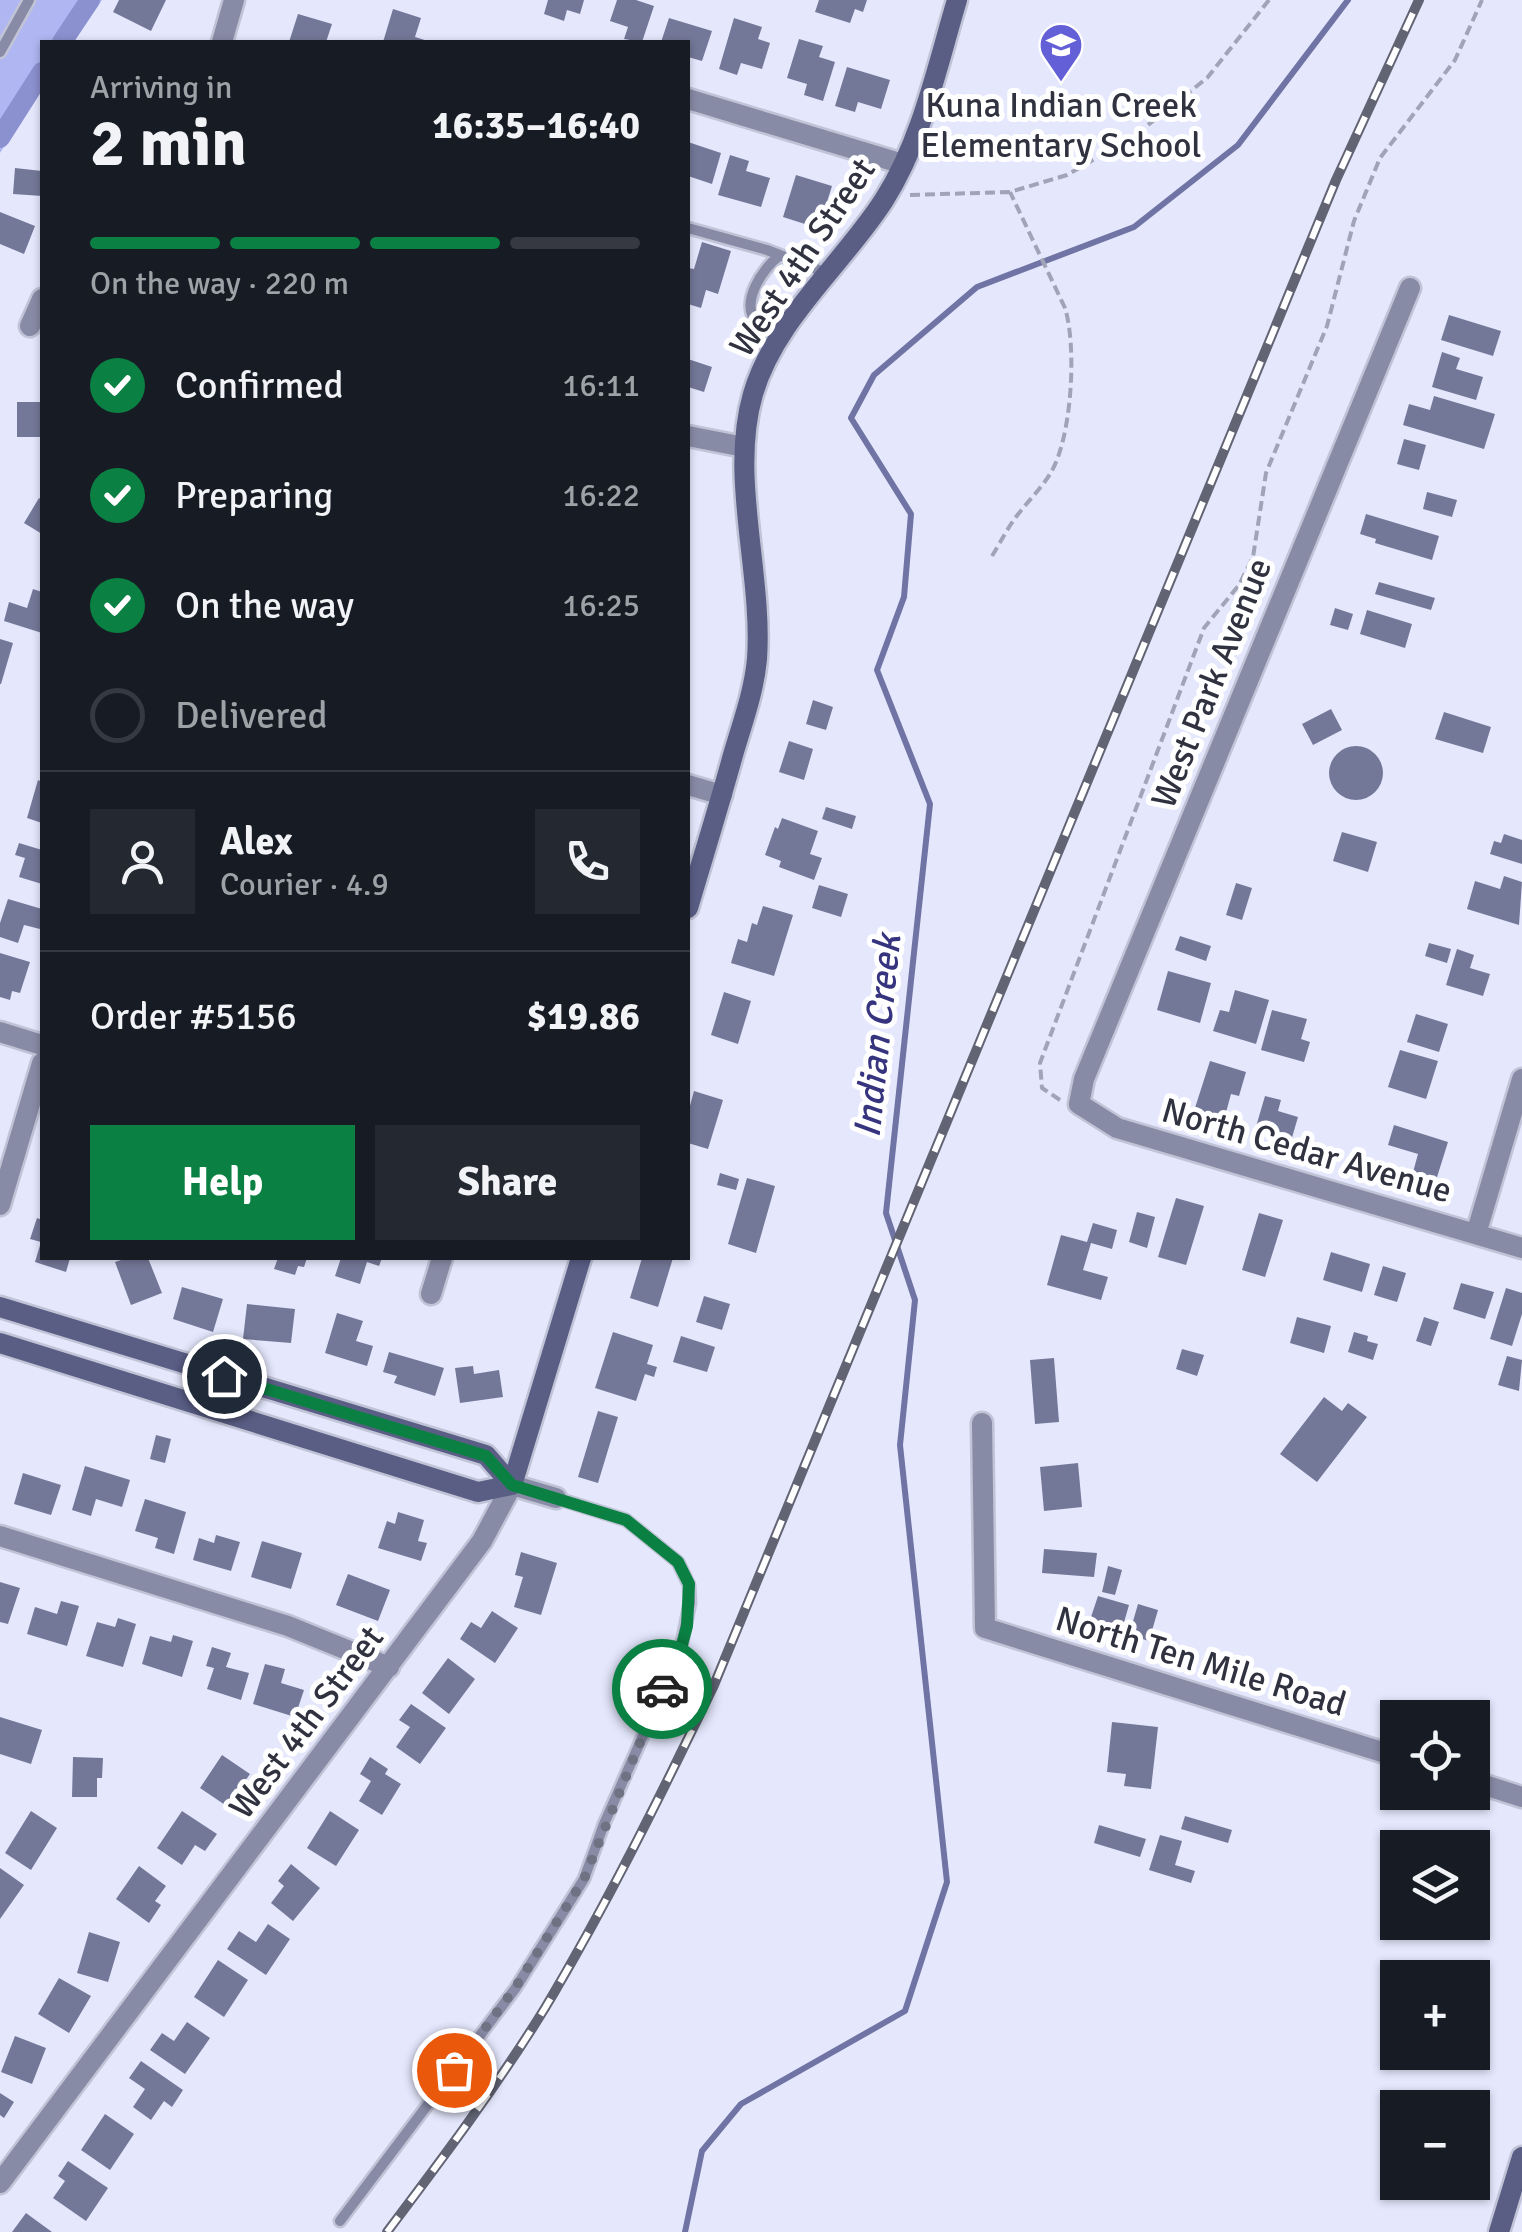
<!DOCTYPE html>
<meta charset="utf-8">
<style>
:root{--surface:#171b24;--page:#242831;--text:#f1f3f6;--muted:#9ea1a6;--line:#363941;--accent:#0b8043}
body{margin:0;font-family:Signika,sans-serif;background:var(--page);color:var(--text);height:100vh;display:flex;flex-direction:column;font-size:38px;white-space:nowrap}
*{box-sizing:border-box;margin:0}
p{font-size:32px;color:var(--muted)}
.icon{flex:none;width:55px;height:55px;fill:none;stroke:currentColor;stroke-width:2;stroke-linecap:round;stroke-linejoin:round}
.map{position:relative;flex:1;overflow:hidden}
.side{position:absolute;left:40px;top:40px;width:650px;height:1220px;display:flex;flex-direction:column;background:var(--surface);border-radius:0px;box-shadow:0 2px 8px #0004}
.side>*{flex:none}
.buttons{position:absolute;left:1380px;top:1700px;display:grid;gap:20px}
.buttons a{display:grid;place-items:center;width:110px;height:110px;border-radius:0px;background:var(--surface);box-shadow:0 2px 8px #0004;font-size:50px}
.pin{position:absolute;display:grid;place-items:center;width:85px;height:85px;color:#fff;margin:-42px;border:5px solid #fff;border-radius:50%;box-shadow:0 2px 10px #0007}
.courier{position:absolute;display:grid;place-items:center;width:100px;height:100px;margin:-50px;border:8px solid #0b8043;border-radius:50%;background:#fff;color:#222;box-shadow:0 2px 12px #0007}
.overview em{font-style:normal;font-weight:700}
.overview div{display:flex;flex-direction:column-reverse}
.overview{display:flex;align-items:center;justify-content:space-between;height:170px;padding:0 50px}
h1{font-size:65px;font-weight:700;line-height:75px}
.bar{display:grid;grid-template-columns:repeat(4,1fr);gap:15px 10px;align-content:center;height:120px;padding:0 50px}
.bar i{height:12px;border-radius:8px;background:var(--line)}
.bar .on{background:var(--accent)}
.bar p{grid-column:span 4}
.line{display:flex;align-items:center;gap:25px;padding:0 50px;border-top:2px solid var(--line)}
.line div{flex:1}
.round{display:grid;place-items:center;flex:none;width:105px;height:105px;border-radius:0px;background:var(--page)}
ol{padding:0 50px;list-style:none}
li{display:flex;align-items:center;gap:30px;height:110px}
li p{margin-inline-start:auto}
li .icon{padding:10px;border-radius:50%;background:var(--accent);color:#fff;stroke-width:4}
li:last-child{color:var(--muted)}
li i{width:55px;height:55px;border:5px solid var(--line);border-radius:50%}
.primary-button{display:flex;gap:20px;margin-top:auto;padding:20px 50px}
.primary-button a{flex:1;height:115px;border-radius:0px;background:var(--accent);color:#fff;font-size:40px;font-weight:700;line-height:115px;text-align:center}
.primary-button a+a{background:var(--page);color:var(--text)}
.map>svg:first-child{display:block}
</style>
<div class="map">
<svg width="1522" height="2232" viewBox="0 0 1522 2232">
<rect width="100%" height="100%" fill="#e5e8fd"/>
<path fill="#b0b6f2" d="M0,0H102L73,42H42V88L0,153Z"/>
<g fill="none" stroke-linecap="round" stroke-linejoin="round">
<path stroke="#7074a4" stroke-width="6" d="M685,2232L702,2151L741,2104L905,2011L947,1882L900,1445L915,1300L886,1213L930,804L877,670L904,597L911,514L851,418L874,375L977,287L1134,227L1238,145L1348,0"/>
<path stroke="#8b90cf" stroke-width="20" d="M62,42L90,0
M0,138L42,72"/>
</g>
<path fill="#747898" d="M119,0H166L151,31L113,12Z
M548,0H584L580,14L567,10L564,21L544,14Z
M617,0H636L654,6L642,42L624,39L628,27L610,21Z
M819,0H867L863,12L855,9L850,23L815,12Z
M393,9L421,18L415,37L431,42H383Z
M298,14L332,24L326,42H289Z
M669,18L712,31L702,61L688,57V42H661Z
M734,18L762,27L758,39L770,43L762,69L741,63L737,75L719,69Z
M799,39L823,46L819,57L835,62L823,101L804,95L807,84L787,78Z
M847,67L890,80L881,109L858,102L855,112L835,106Z
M688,142L721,153L712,184L688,176Z
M730,155L749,161L746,171L770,178L761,207L718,195Z
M15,168L42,171V196L13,194Z
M796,175L832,186L822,218L815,215L811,226L783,217Z
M0,212L35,226L24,254L0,244Z
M702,242L731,251L718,294L706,290L701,308L688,304V268L694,269Z
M1449,315L1501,331L1493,356L1441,340Z
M1442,352L1460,358L1456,369L1483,377L1476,400L1432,387Z
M688,359L712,367L704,392L688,387Z
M1434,396L1495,414L1484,449L1403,425L1409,404L1430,410Z
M17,402H42V437H17Z
M1404,439L1426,445L1419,470L1397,464Z
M1427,492L1457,500L1452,517L1423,509Z
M39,498L42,500V534L24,523Z
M1366,514L1439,536L1432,560L1375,543L1376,539L1360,534Z
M1379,582L1435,598L1431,610L1375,594Z
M33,589L42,592V633L4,621L9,602L27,608Z
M1335,608L1353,614L1348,630L1330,625Z
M1367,610L1412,624L1405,648L1360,634Z
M0,639L13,643L1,684H0Z
M813,700L833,707L826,730L806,724Z
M1331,709L1342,730L1313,745L1302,724Z
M1444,712L1491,727L1483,753L1435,739Z
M789,741L813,749L804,780L779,772Z
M1329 773a27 27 0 1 1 54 0a27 27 0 1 1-54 0Z
M38,780L42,782V823L27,818Z
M826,807L856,816L852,829L822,819Z
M782,818L818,831L810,854L822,858L814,880L779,867L781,861L765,855L775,827L778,829Z
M1342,832L1377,842L1368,872L1333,861Z
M1504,834L1522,840V864L1490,854L1494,841L1501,843Z
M19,843L42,850V884L19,877L25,858L15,855Z
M1504,876L1522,882L1519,925L1467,909L1475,881L1500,889Z
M1236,883L1252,888L1242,920L1226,915Z
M819,885L848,894L841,917L812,908Z
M8,899L42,909L40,929L24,925L18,943L0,937V923Z
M763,906L793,915L774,976L731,963L738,939L747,942L752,923L757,925Z
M1180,936L1211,946L1206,961L1175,950Z
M1429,943L1451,949L1447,963L1425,956Z
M1457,949L1474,955L1470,968L1490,974L1483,996L1446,985Z
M0,953L30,962L20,993L12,991L10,1000L0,997Z
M1168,971L1211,983L1200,1023L1157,1010Z
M1235,990L1269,1000L1256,1044L1213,1031L1220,1010L1229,1012Z
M724,992L751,1001L738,1044L711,1035Z
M1272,1010L1307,1019L1301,1039L1310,1042L1304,1062L1261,1050Z
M1416,1014L1448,1024L1439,1052L1407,1042Z
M1400,1050L1438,1061L1426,1099L1388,1087Z
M1210,1061L1246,1072L1239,1096L1231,1094L1224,1120L1194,1111Z
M694,1091L723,1100L708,1149L688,1143V1113Z
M1265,1096L1281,1100L1278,1111L1298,1117L1291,1141L1255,1130Z
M1394,1125L1448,1142L1433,1190L1410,1183L1418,1154L1388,1145Z
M720,1173L739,1179L736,1190L717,1185Z
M747,1178L775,1186L756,1253L728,1244Z
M1176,1198L1204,1206L1186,1265L1158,1257Z
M1137,1212L1155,1217L1147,1248L1129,1242Z
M1259,1213L1283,1220L1265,1277L1242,1270Z
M37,1218L42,1220V1258H70L66,1272L35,1262L41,1242L30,1239Z
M1093,1223L1117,1230L1112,1249L1091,1243L1083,1270L1108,1277L1101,1300L1047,1285L1061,1235L1087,1242Z
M1331,1252L1370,1264L1362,1292L1323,1280Z
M127,1258H148L162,1293L131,1305L115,1262Z
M278,1258H307L304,1267L298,1266L295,1275L274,1269Z
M341,1258H382L379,1266L367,1262L360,1284L335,1276Z
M642,1258H673L658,1307L630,1298Z
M1383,1266L1406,1273L1397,1302L1374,1295Z
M1461,1283L1494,1292L1485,1319L1453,1309Z
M182,1287L223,1299L213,1332L173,1319Z
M1506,1288L1522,1293V1314L1512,1346L1490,1339Z
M704,1296L730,1304L722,1330L696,1322Z
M247,1304L295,1309L291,1343L243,1339Z
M337,1313L363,1321L356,1341L373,1346L367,1366L325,1353Z
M1297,1317L1331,1326L1324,1353L1290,1343Z
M1424,1317L1439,1322L1431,1346L1416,1341Z
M613,1332L653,1345L647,1364L657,1367L654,1377L645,1374L636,1401L595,1388Z
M1354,1332L1368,1336L1367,1341L1378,1344L1373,1360L1348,1352Z
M681,1336L715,1347L707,1372L673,1362Z
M1182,1349L1204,1355L1197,1376L1176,1369Z
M389,1352L444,1368L435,1396L394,1383L397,1376L383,1372Z
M1507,1356L1522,1360L1519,1391L1498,1385Z
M1054,1358L1059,1422L1035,1424L1030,1360Z
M473,1366L474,1374L499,1370L503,1397L460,1403L455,1368Z
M1324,1397L1342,1411L1348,1403L1367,1417L1317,1482L1280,1454Z
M598,1411L618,1417L598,1483L578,1477Z
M156,1435L171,1439L165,1463L150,1459Z
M1078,1463L1082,1507L1044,1511L1040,1467Z
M85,1466L130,1480L122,1507L96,1499L91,1516L72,1510Z
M23,1473L61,1485L51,1515L14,1504Z
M145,1499L186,1512L174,1554L155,1548L158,1538L135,1531Z
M398,1512L424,1520L418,1541L427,1543L421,1561L378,1548L387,1521L395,1524Z
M216,1535L240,1542L231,1571L193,1560L199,1538L214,1543Z
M262,1541L302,1553L291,1589L251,1577Z
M1044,1549L1097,1553L1094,1577L1042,1573Z
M521,1552L557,1563L541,1615L514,1607L523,1577L515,1575Z
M1108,1566L1122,1570L1115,1595L1102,1592Z
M348,1574L390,1590L378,1621L336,1605Z
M0,1582L20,1588L8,1624L0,1622Z
M1098,1596L1129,1605L1121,1633L1089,1623Z
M61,1601L79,1606L67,1646L27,1634L35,1607L57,1614Z
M1138,1604L1158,1610L1149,1641L1129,1635Z
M492,1611L518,1628L495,1663L460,1639L471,1622L481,1628Z
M118,1618L136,1624L123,1667L86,1656L97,1622L115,1627Z
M173,1635L193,1641L182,1677L142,1664L150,1636L171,1642Z
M212,1647L231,1653L226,1667L249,1673L241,1700L207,1689L214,1668L206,1666Z
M448,1658L475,1679L449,1714L422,1693Z
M265,1664L285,1669L281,1683L304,1690L295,1717L253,1704Z
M411,1704L446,1728L420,1764L396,1747L410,1727L399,1720Z
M0,1717L42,1730L31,1764L0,1754Z
M1112,1722L1158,1727L1151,1789L1124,1786L1126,1774L1107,1772Z
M222,1755L250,1774L238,1791L244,1795L234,1811L200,1788Z
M73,1757L103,1758L102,1778H97V1797H72Z
M370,1757L388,1769L385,1774L401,1784L382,1815L359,1801L371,1781L360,1774Z
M31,1811L57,1828L31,1870L5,1853Z
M182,1811L217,1834L205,1851L195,1845L182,1865L157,1848Z
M330,1811L359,1830L336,1866L307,1848Z
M1185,1816L1232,1830L1228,1843L1181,1829Z
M1099,1825L1146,1839L1140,1857L1094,1843Z
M1160,1835L1182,1841L1175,1865L1195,1871L1191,1883L1149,1870Z
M291,1864L320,1888L293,1921L271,1903L284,1886L278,1881Z
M139,1866L166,1886L155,1901L161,1905L149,1923L116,1899Z
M0,1868L24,1885L0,1919Z
M268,1924L290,1939L266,1975L227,1949L239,1931L256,1942Z
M89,1932L120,1942L108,1982L77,1973Z
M218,1960L248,1980L224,2017L194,1997Z
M59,1978L91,1996L69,2033L38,2014Z
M187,2022L210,2038L185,2074L150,2050L162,2033L174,2041Z
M15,2036L46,2048L32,2084L1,2072Z
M141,2061L183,2090L172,2107L164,2101L151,2120L133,2107L145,2089L129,2078Z
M0,2093L14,2102L4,2118L0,2115Z
M105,2114L134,2134L110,2170L81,2150Z
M68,2161L108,2188L86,2221L53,2198L65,2181L58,2176Z
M26,2213L52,2232H12Z"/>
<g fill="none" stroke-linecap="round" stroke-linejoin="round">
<defs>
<path id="lane" d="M0,52L29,0
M688,228L767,250L829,274
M779,337C772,333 764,329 758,324C738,304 763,268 780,255
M340,2221L515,1989L584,1879L604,1824L680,1652L690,1603L689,1585L678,1562L626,1520L556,1498"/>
<path id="street" d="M222,42L234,0
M688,99L903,164
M1410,288L1084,1079L1079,1104L1117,1128L1522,1248
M30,326L42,299
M688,436L744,447
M688,785L722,795
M0,1032L42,1045
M0,1205L42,1063
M1476,1234L1522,1079
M431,1294L442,1258
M982,1423L985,1628L1398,1757
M0,1536L288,1626L389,1667
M1472,1781L1522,1797
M0,2183L482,1541L512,1485L556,1498"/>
<path id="secondary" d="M688,908C703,857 719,806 733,755C742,724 754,692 757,659C763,573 729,477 753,394C775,319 843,264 884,200C922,140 937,67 957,0
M0,1307L486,1455L512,1485
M0,1343L478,1492L512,1485
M512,1485L581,1258
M1499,2232L1522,2157"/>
</defs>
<use href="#lane" stroke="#c1c4d7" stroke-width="15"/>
<use href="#street" stroke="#c1c4d7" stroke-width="25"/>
<use href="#secondary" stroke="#c1c4d7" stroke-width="25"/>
<path stroke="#a1a4b6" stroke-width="4" stroke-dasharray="10 5" stroke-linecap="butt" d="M910,195L1010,192L1067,175L1134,136L1207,78L1269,0
M992,556C1000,543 1007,529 1016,517C1027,502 1040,490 1050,474C1072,439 1077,347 1065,308L1010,192
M1060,1100L1042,1088L1040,1063L1204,628L1239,585L1253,557L1266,473L1327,326L1354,221L1380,158L1455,60L1482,0"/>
<use href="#lane" stroke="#888ba6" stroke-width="10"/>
<use href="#street" stroke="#888ba6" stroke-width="20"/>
<use href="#secondary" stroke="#5a5e85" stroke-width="20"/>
<defs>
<path id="rail" d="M387,2232C442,2159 497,2086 545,2008C607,1904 661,1795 714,1685L1336,180L1419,0"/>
</defs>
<use href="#rail" stroke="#626474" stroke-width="10"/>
<use href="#rail" stroke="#fff" stroke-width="6" stroke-dasharray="19" stroke-linecap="butt"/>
</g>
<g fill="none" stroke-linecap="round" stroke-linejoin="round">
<path stroke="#6f7282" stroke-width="10" stroke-dasharray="0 18" d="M454,2070L515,1988L584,1879L662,1689"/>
<path stroke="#0b8043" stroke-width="12" d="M224,1376L486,1456L512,1485L626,1520L678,1562L689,1584L687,1626L680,1652L662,1689"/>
</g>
<defs>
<symbol id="school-pin" viewBox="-11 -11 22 30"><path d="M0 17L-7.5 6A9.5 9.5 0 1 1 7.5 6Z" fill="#625fd7" stroke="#fff"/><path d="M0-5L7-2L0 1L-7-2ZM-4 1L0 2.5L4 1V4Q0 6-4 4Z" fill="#fff"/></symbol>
</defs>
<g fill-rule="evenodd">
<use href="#school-pin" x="1036" y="20" width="50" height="68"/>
</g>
<g text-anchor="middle" stroke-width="10" stroke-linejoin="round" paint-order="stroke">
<g font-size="35" fill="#303240" stroke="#fff">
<text x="1061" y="117">Kuna Indian Creek<tspan x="1061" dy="40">Elementary School</tspan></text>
</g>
<g font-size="35" fill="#303240" stroke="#fff">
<text transform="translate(802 257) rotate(-56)" y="12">West 4th Street</text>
<text transform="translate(1211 683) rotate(-68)" y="12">West Park Avenue</text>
<text transform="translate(1307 1150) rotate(16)" y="12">North Cedar Avenue</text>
<text transform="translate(1201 1661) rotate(17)" y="12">North Ten Mile Road</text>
<text transform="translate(306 1722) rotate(-53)" y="12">West 4th Street</text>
</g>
<g font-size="38" font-style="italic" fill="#36347e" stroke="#fff">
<text transform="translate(877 1036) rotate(-84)" y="13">Indian Creek</text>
</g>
</g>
</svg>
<div class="buttons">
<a><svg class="icon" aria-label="locate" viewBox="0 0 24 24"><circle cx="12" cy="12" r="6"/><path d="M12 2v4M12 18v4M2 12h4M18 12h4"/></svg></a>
<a><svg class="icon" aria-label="layers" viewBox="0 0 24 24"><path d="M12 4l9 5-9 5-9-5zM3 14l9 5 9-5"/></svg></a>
<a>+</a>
<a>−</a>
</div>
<div class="pin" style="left:454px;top:2070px;background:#ea580c"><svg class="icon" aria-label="bag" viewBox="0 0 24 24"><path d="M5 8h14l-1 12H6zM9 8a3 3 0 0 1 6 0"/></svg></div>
<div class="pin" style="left:224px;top:1376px;background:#1f2937"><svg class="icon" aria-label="home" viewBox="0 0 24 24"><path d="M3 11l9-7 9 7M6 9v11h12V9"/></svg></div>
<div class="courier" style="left:662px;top:1689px"><svg class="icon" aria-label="car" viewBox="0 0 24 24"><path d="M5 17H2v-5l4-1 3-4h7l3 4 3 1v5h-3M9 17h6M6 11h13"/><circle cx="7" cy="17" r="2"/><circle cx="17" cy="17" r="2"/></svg></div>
<section class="side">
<div class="overview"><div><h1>2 min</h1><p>Arriving in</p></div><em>16:35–16:40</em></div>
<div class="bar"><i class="on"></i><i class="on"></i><i class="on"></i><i></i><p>On the way · 220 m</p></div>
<ol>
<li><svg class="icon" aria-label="check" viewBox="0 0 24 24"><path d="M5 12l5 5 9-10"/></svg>Confirmed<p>16:11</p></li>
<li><svg class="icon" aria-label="check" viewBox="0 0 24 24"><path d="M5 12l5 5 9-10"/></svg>Preparing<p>16:22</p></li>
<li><svg class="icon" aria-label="check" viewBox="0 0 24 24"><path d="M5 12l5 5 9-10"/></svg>On the way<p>16:25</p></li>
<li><i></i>Delivered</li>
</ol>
<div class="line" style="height:180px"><a class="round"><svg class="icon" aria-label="person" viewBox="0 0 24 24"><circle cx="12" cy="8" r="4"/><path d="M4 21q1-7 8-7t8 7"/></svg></a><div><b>Alex</b><p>Courier · 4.9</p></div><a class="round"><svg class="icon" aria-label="phone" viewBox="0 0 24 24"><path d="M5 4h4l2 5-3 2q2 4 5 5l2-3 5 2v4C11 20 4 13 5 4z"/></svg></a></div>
<div class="line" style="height:130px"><div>Order #5156</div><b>$19.86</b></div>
<div class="primary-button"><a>Help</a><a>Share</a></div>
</section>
</div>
